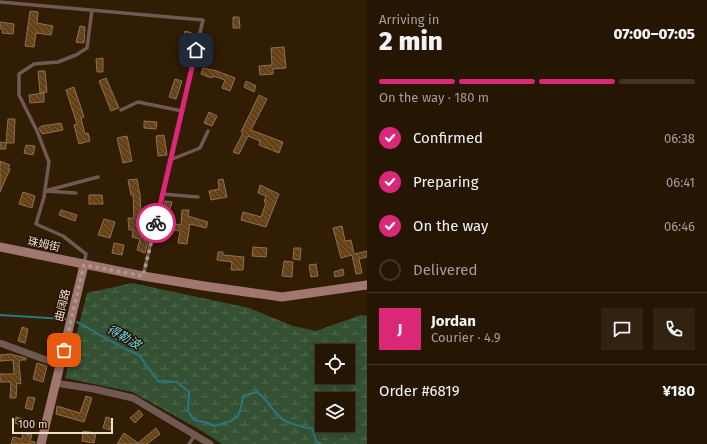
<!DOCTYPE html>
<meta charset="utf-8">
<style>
:root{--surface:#251503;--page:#312212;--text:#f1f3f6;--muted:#a39f9a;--line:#423425;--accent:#db2777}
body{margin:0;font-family:"Fira Sans","Noto Sans SC",sans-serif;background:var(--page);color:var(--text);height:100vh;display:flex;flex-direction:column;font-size:15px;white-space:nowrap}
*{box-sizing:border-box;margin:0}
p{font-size:13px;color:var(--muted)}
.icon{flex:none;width:22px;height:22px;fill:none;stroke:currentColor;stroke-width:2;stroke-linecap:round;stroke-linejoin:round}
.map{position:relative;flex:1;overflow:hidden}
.details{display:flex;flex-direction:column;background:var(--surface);width:340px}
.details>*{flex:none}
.tools{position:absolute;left:315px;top:344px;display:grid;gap:8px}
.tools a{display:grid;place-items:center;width:40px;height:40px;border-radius:0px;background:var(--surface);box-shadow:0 2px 10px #0003,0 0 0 1px var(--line);font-size:20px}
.scale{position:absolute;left:12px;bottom:10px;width:101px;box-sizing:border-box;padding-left:4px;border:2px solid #ecdecf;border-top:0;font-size:11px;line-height:14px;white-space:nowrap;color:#ecdecf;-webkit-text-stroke:3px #261300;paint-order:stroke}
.pin{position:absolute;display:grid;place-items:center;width:34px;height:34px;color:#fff;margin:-17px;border-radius:8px;box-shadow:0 2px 6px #0006}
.courier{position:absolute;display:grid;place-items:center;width:40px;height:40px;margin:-20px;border:3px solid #db2777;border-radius:50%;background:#fff;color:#222;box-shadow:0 1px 5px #0007}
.overview em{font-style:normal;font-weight:800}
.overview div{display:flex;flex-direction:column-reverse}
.overview{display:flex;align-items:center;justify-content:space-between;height:68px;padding:0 12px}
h1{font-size:26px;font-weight:800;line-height:30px}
.bar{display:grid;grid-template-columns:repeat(4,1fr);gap:6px 4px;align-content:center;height:48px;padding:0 12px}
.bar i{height:5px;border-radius:3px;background:var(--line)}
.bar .selected{background:var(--accent)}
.bar p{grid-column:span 4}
.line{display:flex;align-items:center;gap:10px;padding:0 12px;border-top:1px solid var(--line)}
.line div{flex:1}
.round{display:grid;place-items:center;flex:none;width:42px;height:42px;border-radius:0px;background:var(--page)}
ol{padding:0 12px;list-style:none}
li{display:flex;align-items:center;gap:12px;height:44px}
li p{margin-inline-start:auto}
li .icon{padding:4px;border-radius:50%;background:var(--accent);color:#fff;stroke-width:4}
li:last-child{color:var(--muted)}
li i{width:22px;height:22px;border:2px solid var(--line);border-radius:50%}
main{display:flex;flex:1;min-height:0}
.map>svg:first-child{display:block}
</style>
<main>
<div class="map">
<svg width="367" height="444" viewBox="0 0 367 444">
<defs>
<pattern id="wetland-marsh" width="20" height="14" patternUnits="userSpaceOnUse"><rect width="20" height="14" fill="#355133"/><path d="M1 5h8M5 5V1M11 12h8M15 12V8" fill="none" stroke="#526a50"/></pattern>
<pattern id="building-back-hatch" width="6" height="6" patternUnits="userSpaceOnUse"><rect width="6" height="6" fill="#654115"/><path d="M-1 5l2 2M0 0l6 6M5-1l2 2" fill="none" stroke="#7b5c36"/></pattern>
</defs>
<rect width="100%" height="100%" fill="#311c04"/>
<path fill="url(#wetland-marsh)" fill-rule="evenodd" d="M132,283L249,308L293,326L316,331L361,315L367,316V444H222L200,430L132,392L65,378L87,293ZM322,351H348V377H322ZM322,399H348V425H322Z"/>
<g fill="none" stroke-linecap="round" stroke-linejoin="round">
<path stroke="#2a7784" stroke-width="2" d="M0,315L65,319
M77,322L125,349L139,355L158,381L177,382L189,392L188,411L194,420L208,423L214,426C237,420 240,420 243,396L257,392C267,399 272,410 281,418C287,423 304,428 312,428L316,441L321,444"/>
</g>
<path fill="url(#building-back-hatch)" stroke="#8b7157" d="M30,11L38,12L37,23L53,26L51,35L36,33L34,47L25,46Z
M233,17H239L240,28H233Z
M0,22L14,24L13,34L2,33L3,29H0Z
M80,26L85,27L84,43L76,42Z
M185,31L192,33L190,43L183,42Z
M284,47L286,68L273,69V74L260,75L259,66L272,65L271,48Z
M103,58V72H97L96,59Z
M203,68L217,71L235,78L230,91L222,88L225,80L213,76L212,78L201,74Z
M38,71H45L47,92L40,93Z
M106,78L119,108L111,111L99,81Z
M175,79L182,81L176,99L169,97Z
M246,81L256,86L254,92L244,87Z
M74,87L84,117L81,118L85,134L88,133L90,141L79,144L74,125L77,124L66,90Z
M44,93V102L30,103L29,95Z
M259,95L267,99L251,130L283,142L279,153L259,145L260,141L248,136L239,154L233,152L243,133L241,132Z
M209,112L217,116L212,126L204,123Z
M8,119H15L14,143H6Z
M144,121L157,122L156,129L144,128Z
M61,123L63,130L42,134L39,128L42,126Z
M164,135L167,155L158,156L156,136Z
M127,136L132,161L123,163L117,138Z
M0,142L6,143V149H0Z
M26,145L35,146L33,155L24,153Z
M0,161L10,165L8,168L10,169L0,192Z
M137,179L140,195L142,232L144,226L147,227L145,242H148L145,253L137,250L140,239L132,237L133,230H129L128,218H134L133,195H131L128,180Z
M223,179L227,197L211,200L209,191L219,189L218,180Z
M260,185L279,194L266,227L241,220L243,212L261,217L266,203L264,202L266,196L258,193Z
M23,192L35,196L32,208L19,204Z
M89,195H102L103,204H89Z
M165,201L172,202L170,209L164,207Z
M61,210L77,215L75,221L59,215Z
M182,210H189L188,216L208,222L206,228L190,224L187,244L178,243L180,231L174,230L175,224L181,225Z
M104,219L115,222L110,238L98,235Z
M342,226L345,241L351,240L354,254L367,251V257L359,259L362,273L356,274L352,255L341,258L333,228Z
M114,243L124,245L122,255L112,253Z
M253,247L267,248L266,257L252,256Z
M294,248H301L300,260L293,259Z
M218,252H223V255L244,257L243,270H231L232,262L217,260Z
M284,261L293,262L292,277L282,276Z
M316,264L318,276L311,277L309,265Z
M343,269L344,275L335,277L334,272Z
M22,327L28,329L25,343L18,341Z
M10,354L26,358V360H20L19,364L21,384L17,383L16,398H10L11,382H0V374H14L13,360L0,361V355Z
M37,363L47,366L43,382L33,379Z
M86,396L92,398L84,422L56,414L57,406L80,413Z
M28,397L35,398L32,410L25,408Z
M139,410L143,415L135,423L130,418Z
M16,417L23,419L21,425L15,423Z
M106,417L113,419L110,430L103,428Z
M156,428L160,434L147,444H117L124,433L138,443Z
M83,431L96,433L94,443L82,441Z
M23,433L32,435L30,441L35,442V444H11L13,437L22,439Z"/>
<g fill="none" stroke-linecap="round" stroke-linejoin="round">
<path stroke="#715853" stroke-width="3.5" d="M0,2L203,20L143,276
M121,110L138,102L182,111
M170,160L200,148L208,131
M76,193L45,191L98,177
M162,194L198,197
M84,264L86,254L63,236L36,224L44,197L49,162L37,131L19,95V74L34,64L58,62L76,55L87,48L92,10
M189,444L195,435"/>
<path stroke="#715853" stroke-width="7" d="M0,343L60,365
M55,383L94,389L133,398L210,444"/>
<path stroke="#9f776f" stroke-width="9" d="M0,247L143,276L204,286L282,297L367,285
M41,444L84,265"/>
</g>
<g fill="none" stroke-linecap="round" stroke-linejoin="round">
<path stroke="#ab9a88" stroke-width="4" stroke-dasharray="0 7.2" d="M64,350L84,265L143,276L156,223"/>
<path stroke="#db2777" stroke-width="5" d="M156,223L196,50"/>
</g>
<g text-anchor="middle" stroke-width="3" stroke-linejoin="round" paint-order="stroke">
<g font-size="11" fill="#ecdecf" stroke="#261300">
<text transform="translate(44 244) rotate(12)" y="4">珠姆街</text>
<text transform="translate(62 305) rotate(-76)" y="4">曲阔路</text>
</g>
<g font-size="12" font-style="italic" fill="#69dbee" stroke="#261300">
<text transform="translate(124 337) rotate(29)" y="4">得勒波</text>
</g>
</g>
</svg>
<div class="tools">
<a><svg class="icon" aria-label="locate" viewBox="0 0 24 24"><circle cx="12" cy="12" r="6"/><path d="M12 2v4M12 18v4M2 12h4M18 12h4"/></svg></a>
<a><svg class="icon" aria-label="layers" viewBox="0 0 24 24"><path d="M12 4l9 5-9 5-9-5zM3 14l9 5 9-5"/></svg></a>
</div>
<div class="scale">100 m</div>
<div class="pin" style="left:64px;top:350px;background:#ea580c"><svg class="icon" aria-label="bag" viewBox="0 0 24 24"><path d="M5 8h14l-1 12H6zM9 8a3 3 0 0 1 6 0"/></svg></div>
<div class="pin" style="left:196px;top:50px;background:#1f2937"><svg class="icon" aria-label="home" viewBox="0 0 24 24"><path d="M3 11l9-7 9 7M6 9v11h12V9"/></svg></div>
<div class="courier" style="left:156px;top:223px"><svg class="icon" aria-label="bike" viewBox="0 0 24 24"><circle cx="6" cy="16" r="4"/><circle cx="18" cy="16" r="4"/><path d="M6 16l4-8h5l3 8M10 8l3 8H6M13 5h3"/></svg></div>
</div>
<section class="details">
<div class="overview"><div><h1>2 min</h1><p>Arriving in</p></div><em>07:00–07:05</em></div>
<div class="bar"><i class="selected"></i><i class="selected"></i><i class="selected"></i><i></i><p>On the way · 180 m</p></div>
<ol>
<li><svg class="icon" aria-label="check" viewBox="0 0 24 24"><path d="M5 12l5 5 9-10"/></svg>Confirmed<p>06:38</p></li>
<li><svg class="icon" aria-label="check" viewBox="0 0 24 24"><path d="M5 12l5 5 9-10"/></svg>Preparing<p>06:41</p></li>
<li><svg class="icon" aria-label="check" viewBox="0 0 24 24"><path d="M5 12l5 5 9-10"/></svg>On the way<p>06:46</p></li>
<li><i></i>Delivered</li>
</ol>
<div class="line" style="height:72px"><b class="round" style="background:var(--accent);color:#fff">J</b><div><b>Jordan</b><p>Courier · 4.9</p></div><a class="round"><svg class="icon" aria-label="chat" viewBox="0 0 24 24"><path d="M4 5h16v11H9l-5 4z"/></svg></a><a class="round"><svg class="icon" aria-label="phone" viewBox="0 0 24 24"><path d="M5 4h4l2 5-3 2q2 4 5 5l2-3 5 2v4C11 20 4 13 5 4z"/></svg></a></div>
<div class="line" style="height:52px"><div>Order #6819</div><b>¥180</b></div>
</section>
</main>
